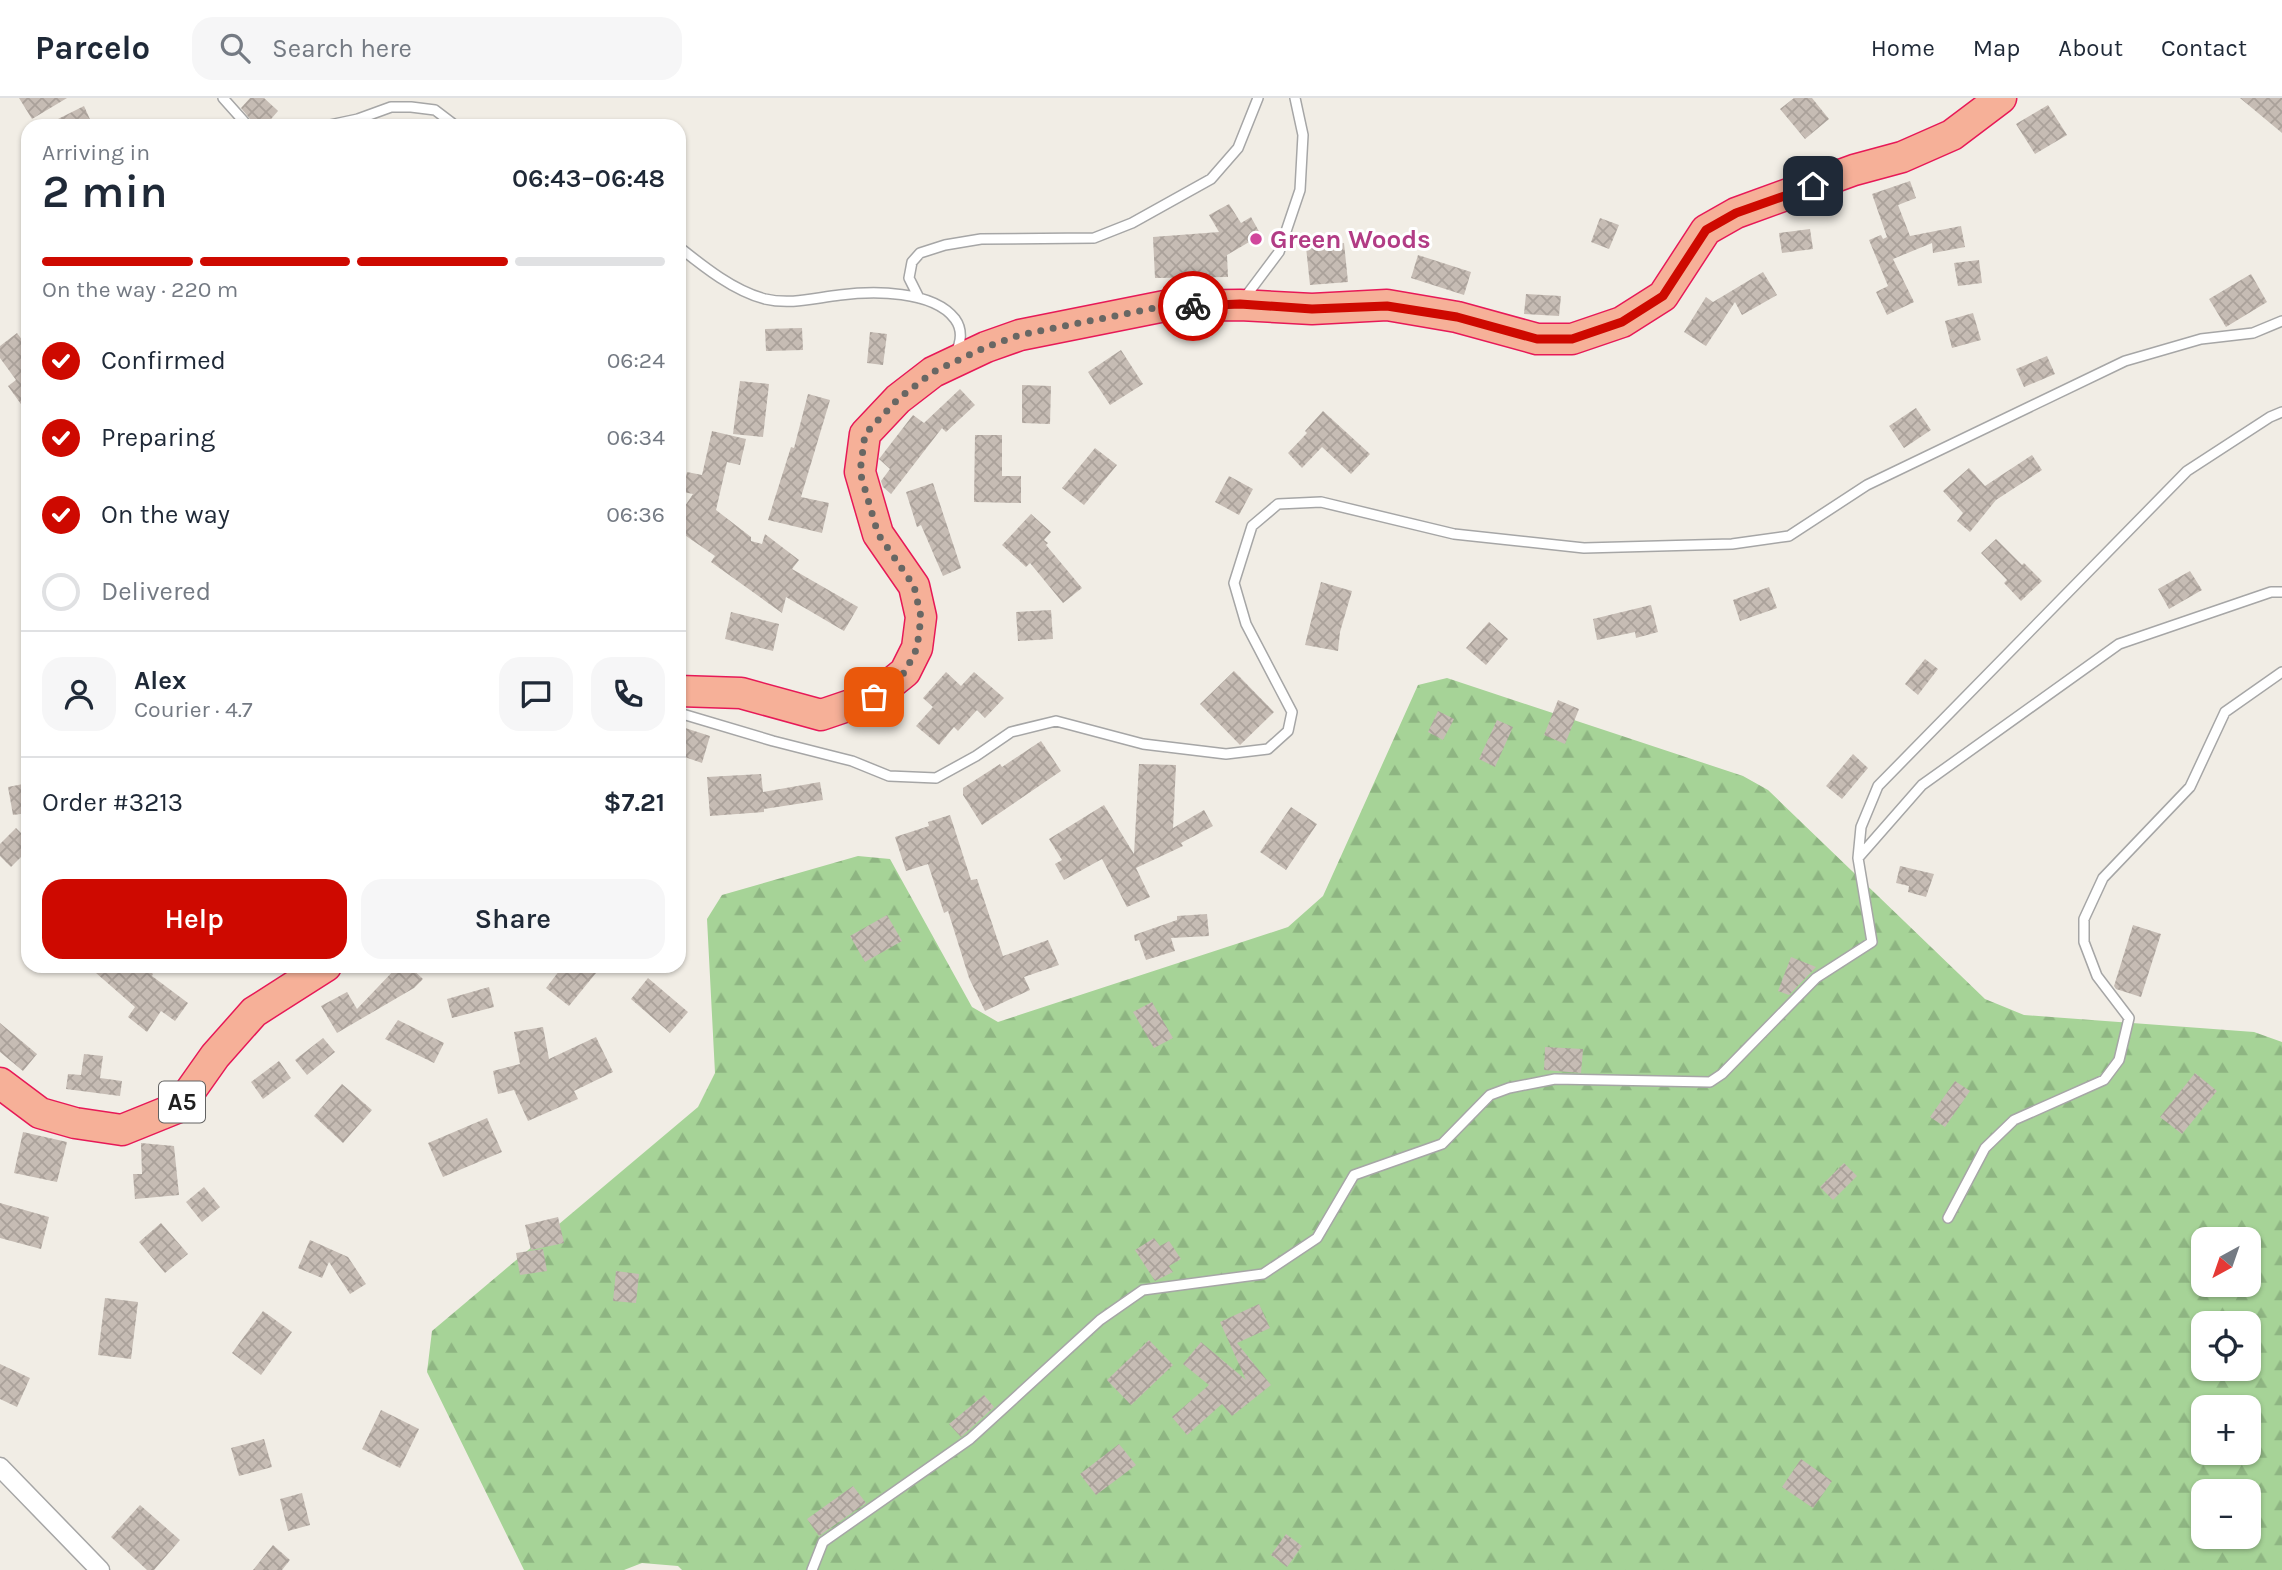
<!DOCTYPE html>
<meta charset="utf-8">
<style>
:root{--surface:#fff;--page:#f6f6f7;--text:#1f2937;--muted:#747a83;--line:#e0e1e3;--accent:#ce0900}
body{margin:0;font-family:Karla,sans-serif;background:var(--page);color:var(--text);height:100vh;display:flex;flex-direction:column;font-size:26px;white-space:nowrap}
*{box-sizing:border-box;margin:0}
p{font-size:23px;color:var(--muted)}
.icon{flex:none;width:38px;height:38px;fill:none;stroke:currentColor;stroke-width:2;stroke-linecap:round;stroke-linejoin:round}
.map{position:relative;flex:1;overflow:hidden}
.panel{position:absolute;left:21px;top:21px;width:665px;height:854px;display:flex;flex-direction:column;background:var(--surface);border-radius:21px;box-shadow:0 2px 5px #0004}
.panel>*{flex:none}
.needle{width:46px;rotate:220deg}
.fabs{position:absolute;left:2191px;top:1129px;display:grid;gap:14px}
.fabs a{display:grid;place-items:center;width:70px;height:70px;border-radius:14px;background:var(--surface);box-shadow:0 2px 5px #0004;font-size:35px}
.pin{position:absolute;display:grid;place-items:center;width:60px;height:60px;color:#fff;margin:-30px;border-radius:14px;box-shadow:0 4px 10px #0006}
.courier{position:absolute;display:grid;place-items:center;width:70px;height:70px;margin:-35px;border:5px solid #ce0900;border-radius:50%;background:#fff;color:#222;box-shadow:0 2px 9px #0007}
.head em{font-style:normal;font-weight:600}
.head div{display:flex;flex-direction:column-reverse}
.head{display:flex;align-items:center;justify-content:space-between;height:119px;padding:0 21px}
h1{font-size:46px;font-weight:600;line-height:52px}
.bar{display:grid;grid-template-columns:repeat(4,1fr);gap:10px 7px;align-content:center;height:84px;padding:0 21px}
.bar i{height:9px;border-radius:5px;background:var(--line)}
.bar .current{background:var(--accent)}
.bar p{grid-column:span 4}
.line{display:flex;align-items:center;gap:18px;padding:0 21px;border-top:2px solid var(--line)}
.line div{flex:1}
.round{display:grid;place-items:center;flex:none;width:74px;height:74px;border-radius:21px;background:var(--page)}
ol{padding:0 21px;list-style:none}
li{display:flex;align-items:center;gap:21px;height:77px}
li p{margin-inline-start:auto}
li .icon{padding:7px;border-radius:50%;background:var(--accent);color:#fff;stroke-width:4}
li:last-child{color:var(--muted)}
li i{width:38px;height:38px;border:4px solid var(--line);border-radius:50%}
.button{display:flex;gap:14px;margin-top:auto;padding:14px 21px}
.button a{flex:1;height:80px;border-radius:21px;background:var(--accent);color:#fff;font-size:28px;font-weight:600;line-height:80px;text-align:center}
.button a+a{background:var(--page);color:var(--text)}
header{display:flex;align-items:center;gap:42px;box-sizing:border-box;height:98px;padding:0 35px;background:var(--surface);border-bottom:2px solid var(--line)}
header strong{font-size:33px}
nav{display:flex;gap:38px;margin-inline-start:auto;font-size:24px}
.search{width:490px;height:63px;background:var(--page);display:flex;align-items:center;gap:18px;box-sizing:border-box;padding:0 24px;border-radius:21px;color:var(--muted);font-size:26px}
.map>svg:first-child{display:block}
</style>
<header>
<strong>Parcelo</strong>
<div class="search"><svg class="icon" aria-label="search" viewBox="0 0 24 24"><circle cx="10" cy="10" r="6"/><path d="M15 15l6 6"/></svg>Search here</div>
<nav><a>Home</a><a>Map</a><a>About</a><a>Contact</a></nav>
</header>
<div class="map">
<svg width="2282" height="1472" viewBox="0 0 2282 1472">
<defs>
<pattern id="forest-firs" width="22" height="20" patternUnits="userSpaceOnUse" patternTransform="scale(1.75)"><rect width="22" height="20" fill="#a6d397"/><path d="M5 1l3.5 6h-7zM16 11l3.5 6h-7z" fill="#8eb582"/></pattern>
<pattern id="building-cross-hatch" width="8" height="8" patternUnits="userSpaceOnUse" patternTransform="scale(1.75)"><rect width="8" height="8" fill="#c6bcb4"/><path d="M0 0l8 8M0 8l8-8" fill="none" stroke="#aaa19a"/></pattern>
</defs>
<rect width="100%" height="100%" fill="#f1ede5"/>
<path fill="url(#forest-firs)" fill-rule="evenodd" d="M1447,580L1743,678L1768,692L1985,901L2024,917L2254,934L2282,944V1472H682L678,1468L642,1465L624,1472H524L427,1274L432,1233L698,1009L715,975L707,821L722,797L858,758L890,761L972,909L998,924L1288,829L1323,798L1418,587ZM2203,1141H2249V1186H2203ZM2203,1225H2249V1270H2203ZM2203,1309H2249V1354H2203ZM2203,1393H2249V1438H2203Z"/>
<path fill="url(#building-cross-hatch)" d="M19,0H67L32,21Z
M250,0H264L278,13L265,28H256L241,10Z
M1794,0H1812L1829,21L1805,41L1780,11Z
M2240,0H2282V35Z
M2048,7L2067,37L2035,56L2016,26Z
M84,8L93,28H44Z
M1910,83L1916,100L1898,107L1910,138L1961,128L1965,149L1933,155L1932,145L1893,161L1914,204L1887,217L1876,194L1888,188L1869,142L1881,137L1883,141L1887,139L1872,96Z
M1229,106L1241,125L1251,119L1261,137L1227,157L1228,179L1155,180L1153,139L1219,134L1209,117Z
M1600,120L1619,127L1609,151L1591,144Z
M1810,131L1813,151L1782,155L1779,135Z
M1344,145L1348,184L1310,187L1306,149Z
M1418,157L1471,174L1464,197L1411,180Z
M1979,162L1982,185L1958,188L1954,165Z
M1763,174L1777,197L1742,217L1735,204L1706,248L1684,234L1706,199L1713,204Z
M2251,176L2267,204L2226,229L2209,201Z
M1526,196L1561,198L1559,218L1524,216Z
M1973,215L1981,242L1952,250L1945,223Z
M802,230L803,252L766,253L765,231Z
M870,234L887,236L883,267L867,265Z
M17,235L28,250V316L8,288L16,282L0,260V248Z
M1121,252L1143,286L1110,307L1088,274Z
M2047,258L2055,276L2024,289L2016,271Z
M740,283L769,286L763,339L733,336Z
M1022,287L1051,288L1050,326L1022,325Z
M960,291L975,307L946,334L942,330L891,396L883,389L881,383L890,371L879,361L913,317L924,325Z
M808,296L830,302L801,399L829,405L822,435L768,422L791,349L794,350Z
M1916,310L1931,332L1904,350L1889,328Z
M1323,313L1370,356L1351,376L1322,349L1302,370L1288,355L1307,335L1305,333Z
M712,333L746,341L740,367L727,364L716,412L751,439V443L762,446L765,436L799,462L792,471L858,509L844,533L786,499L782,515L711,464L715,458L679,433V417L693,396L683,394L687,374L702,377Z
M975,337H1002V378H1021V405L974,404Z
M1095,350L1117,367L1084,407L1062,390Z
M2032,357L2042,372L1996,402L1970,434L1957,423L1963,415L1943,393L1969,370L1985,388Z
M1229,378L1253,391L1239,417L1215,404Z
M933,385L961,470L943,478L921,427L917,429L906,394Z
M1031,416L1051,434L1044,442L1048,445L1046,447L1082,490L1063,505L1030,465L1026,469L1002,447Z
M1996,441L2022,467L2024,465L2042,483L2021,503L2004,485L2007,482L1981,455Z
M2190,473L2202,492L2169,511L2158,491Z
M1321,484L1352,493L1340,534L1338,553L1305,547Z
M1769,489L1777,510L1740,523L1733,502Z
M1651,507L1658,534L1636,540L1635,534L1597,542L1593,521Z
M1051,512L1053,541L1018,543L1016,514Z
M731,514L779,526L773,553L725,541Z
M1489,524L1508,541L1486,567L1466,550Z
M1925,561L1938,571L1918,597L1905,586Z
M1234,573L1274,614L1240,647L1200,606Z
M946,574L961,588L974,574L1004,600L985,620L977,612L958,633L954,629L939,647L916,628L933,609L923,600Z
M1558,602L1579,611L1565,646L1544,637Z
M1438,613L1454,621L1443,642L1428,634Z
M1497,622L1513,629L1495,669L1479,661Z
M679,628L710,638L702,665L679,657Z
M1041,643L1061,673L982,727L963,697V690L1000,666L1002,669Z
M1853,656L1868,670L1842,701L1826,688Z
M1139,666L1176,667L1173,730L1204,712L1213,728L1181,745L1183,748L1136,770L1150,799L1127,809L1102,761L1064,782L1055,766L1062,762L1049,741L1104,707L1134,756Z
M761,676L763,694L820,684L823,702L764,711V714L710,718L707,679Z
M28,685V715L13,717L8,689Z
M1291,709L1317,726L1286,772L1260,754Z
M950,717L971,782L977,781L1003,858L1048,842L1059,867L1024,879L1030,892L985,913L969,880L948,813L944,815L928,766L906,773L895,739L929,728L928,724Z
M16,730L28,742V752L11,769L0,758V746Z
M1900,768L1934,776L1926,799L1908,794L1909,788L1896,785Z
M1207,816L1209,838L1171,840L1175,853L1146,862L1139,842L1135,843L1134,837L1177,822V818Z
M887,817L902,843L865,864L850,838Z
M2133,827L2161,836L2141,899L2116,891L2114,888Z
M1791,859L1816,869L1789,897L1778,893Z
M88,868H144L153,876L152,878L188,905L175,923L161,913L147,934L128,919L135,909Z
M398,868H409L423,881L414,890L337,935L321,908L347,894L357,911Z
M563,868H587L596,875L569,908L546,890Z
M648,880L688,914L670,935L631,901Z
M489,889L494,909L452,920L447,901Z
M1152,904L1173,940L1154,950L1133,914Z
M398,922L444,945L434,965L385,941Z
M0,925L37,956L23,973L0,954Z
M543,929L549,961L596,939L613,974L574,993L578,1001L528,1023L514,992L498,996L493,973L520,966L514,934Z
M323,940L335,954L307,977L295,962Z
M1545,949L1583,951L1581,975L1544,972Z
M84,956L103,958L100,980L122,983L120,998L66,991L68,976L81,977Z
M279,963L291,980L263,1001L251,984Z
M2195,975L2217,993L2182,1036L2160,1019Z
M1955,983L1970,993L1945,1029L1930,1019Z
M342,986L372,1012L343,1045L314,1018Z
M487,1020L502,1054L443,1079L428,1045Z
M23,1034L67,1044L57,1084L14,1075Z
M141,1045L174,1048L179,1097L135,1101L133,1076H142Z
M1844,1065L1857,1078L1833,1102L1820,1089Z
M204,1089L220,1109L202,1124L186,1104Z
M0,1105L49,1119L41,1151L0,1140Z
M558,1119L564,1145L531,1152L525,1127Z
M161,1125L188,1156L165,1175L139,1144Z
M1154,1140L1160,1148L1169,1143L1181,1161L1169,1168L1173,1174L1155,1183L1135,1152Z
M310,1142L348,1159L366,1186L350,1196L329,1164L322,1180L298,1170Z
M543,1151L547,1173L520,1177L516,1155Z
M616,1173L639,1176L636,1205L613,1203Z
M105,1200L138,1204L131,1261L98,1257Z
M1259,1206L1270,1230L1237,1245L1271,1287L1232,1318L1222,1306L1187,1337L1172,1319L1209,1287L1183,1266L1201,1244L1246,1282L1220,1224Z
M263,1213L292,1234L261,1277L232,1255Z
M1149,1242L1173,1267L1131,1307L1107,1282Z
M0,1266L30,1280L17,1309L0,1301Z
M984,1297L994,1309L961,1339L949,1326Z
M381,1312L419,1331L400,1370L362,1351Z
M264,1341L272,1369L239,1378L231,1350Z
M1119,1346L1136,1367L1096,1397L1080,1376Z
M1801,1361L1832,1383L1813,1410L1782,1389Z
M853,1388L866,1405L819,1438L807,1421Z
M302,1395L310,1427L288,1433L280,1401Z
M140,1407L180,1442L154,1472H147L111,1439Z
M1286,1436L1302,1448L1287,1469L1271,1457Z
M273,1447L290,1462L282,1472H253Z"/>
<g fill="none" stroke-linecap="round" stroke-linejoin="round">
<defs>
<path id="service" d="M223,0L248,28
M325,28L358,21L391,9H411L435,12L456,28
M679,149C704,169 734,193 765,201C791,207 814,200 840,197C873,193 933,192 955,221C963,232 961,245 955,256
M919,200L909,180L912,164L920,155L945,147L981,141L1094,140L1132,125L1211,81L1238,50L1258,0
M1243,202L1279,154L1300,92L1303,37L1295,0
M679,615L773,643L852,663L889,678L936,680L976,658L1011,634L1056,623L1143,646L1226,656L1268,651L1288,633L1292,614L1246,526L1234,485L1252,428L1278,406L1321,404L1454,436L1584,450L1732,446L1789,438L1867,387L2125,263L2201,241L2253,235L2282,223
M1858,760L1922,687L2119,546L2271,494H2282
M1948,1120L1985,1050L2014,1022L2104,982L2119,962L2129,920L2097,878L2084,844V821L2103,780L2190,689L2225,614L2282,574
M812,1472L823,1444L970,1341L1100,1222L1143,1192L1263,1176L1317,1140L1354,1077L1442,1046L1490,997L1509,990L1555,981L1710,984L1722,976L1816,880L1872,844L1858,760L1861,729L1878,688L2187,373L2270,319L2282,314"/>
<path id="minor" d="M0,1369L100,1472"/>
<path id="trunk" d="M679,593L741,595L821,617L874,599L905,574L917,550L921,519L914,488L878,436L860,374L865,336L898,301L933,274L986,249L1020,237L1165,208L1240,207L1312,211L1387,207L1457,219L1537,241H1572L1622,224L1663,198L1706,132L1736,115L1854,72L1902,59L1952,37L2001,0
M0,985L40,1015L75,1025L122,1032L179,1009L215,958L254,914L326,868"/>
</defs>
<use href="#service" stroke="#a6a6a6" stroke-width="12"/>
<use href="#minor" stroke="#a6a6a6" stroke-width="21"/>
<use href="#trunk" stroke="#e71957" stroke-width="33"/>
<use href="#service" stroke="#fff" stroke-width="9"/>
<use href="#minor" stroke="#fff" stroke-width="18"/>
<use href="#trunk" stroke="#f6b098" stroke-width="30"/>
</g>
<g fill="none" stroke-linecap="round" stroke-linejoin="round">
<path stroke="#686764" stroke-width="7" stroke-dasharray="0 12.6" d="M874,599L905,574L917,550L921,519L914,488L878,436L860,374L865,336L898,301L933,274L986,249L1020,237L1044,232L1165,208H1193"/>
<path stroke="#ce0900" stroke-width="9" d="M1193,208L1240,206L1312,211L1387,208L1457,219L1537,241H1572L1622,224L1663,198L1706,132L1736,115L1813,88"/>
</g>
<circle fill="#d1479c" stroke="#fff" stroke-width="2.5" cx="1256" cy="141" r="7"/>
<g text-anchor="middle" stroke-width="6" stroke-linejoin="round" paint-order="stroke">
<rect fill="#fff" stroke="#626262" stroke-width="2" x="159" y="983.5" width="46" height="41" rx="5"/>
<g font-size="24" font-weight="bold" fill="#1f1f1f">
<text x="182" y="1012">A5</text>
</g>
<g font-size="26" font-weight="bold" fill="#b23c85" stroke="#fff" text-anchor="start">
<text x="1270" y="150">Green Woods</text>
</g>
</g>
</svg>
<div class="fabs">
<a><svg class="needle" viewBox="-14 -14 28 28"><path d="M0-13l5 13h-10z" fill="#e53935"/><path d="M0 13l5-13h-10z" fill="#747a83"/></svg></a>
<a><svg class="icon" aria-label="locate" viewBox="0 0 24 24"><circle cx="12" cy="12" r="6"/><path d="M12 2v4M12 18v4M2 12h4M18 12h4"/></svg></a>
<a>+</a>
<a>−</a>
</div>
<div class="pin" style="left:874px;top:599px;background:#ea580c"><svg class="icon" aria-label="bag" viewBox="0 0 24 24"><path d="M5 8h14l-1 12H6zM9 8a3 3 0 0 1 6 0"/></svg></div>
<div class="pin" style="left:1813px;top:88px;background:#1f2937"><svg class="icon" aria-label="home" viewBox="0 0 24 24"><path d="M3 11l9-7 9 7M6 9v11h12V9"/></svg></div>
<div class="courier" style="left:1193px;top:208px"><svg class="icon" aria-label="bike" viewBox="0 0 24 24"><circle cx="6" cy="16" r="4"/><circle cx="18" cy="16" r="4"/><path d="M6 16l4-8h5l3 8M10 8l3 8H6M13 5h3"/></svg></div>
<section class="panel">
<div class="head"><div><h1>2 min</h1><p>Arriving in</p></div><em>06:43–06:48</em></div>
<div class="bar"><i class="current"></i><i class="current"></i><i class="current"></i><i></i><p>On the way · 220 m</p></div>
<ol>
<li><svg class="icon" aria-label="check" viewBox="0 0 24 24"><path d="M5 12l5 5 9-10"/></svg>Confirmed<p>06:24</p></li>
<li><svg class="icon" aria-label="check" viewBox="0 0 24 24"><path d="M5 12l5 5 9-10"/></svg>Preparing<p>06:34</p></li>
<li><svg class="icon" aria-label="check" viewBox="0 0 24 24"><path d="M5 12l5 5 9-10"/></svg>On the way<p>06:36</p></li>
<li><i></i>Delivered</li>
</ol>
<div class="line" style="height:126px"><a class="round"><svg class="icon" aria-label="person" viewBox="0 0 24 24"><circle cx="12" cy="8" r="4"/><path d="M4 21q1-7 8-7t8 7"/></svg></a><div><b>Alex</b><p>Courier · 4.7</p></div><a class="round"><svg class="icon" aria-label="chat" viewBox="0 0 24 24"><path d="M4 5h16v11H9l-5 4z"/></svg></a><a class="round"><svg class="icon" aria-label="phone" viewBox="0 0 24 24"><path d="M5 4h4l2 5-3 2q2 4 5 5l2-3 5 2v4C11 20 4 13 5 4z"/></svg></a></div>
<div class="line" style="height:91px"><div>Order #3213</div><b>$7.21</b></div>
<div class="button"><a>Help</a><a>Share</a></div>
</section>
</div>
